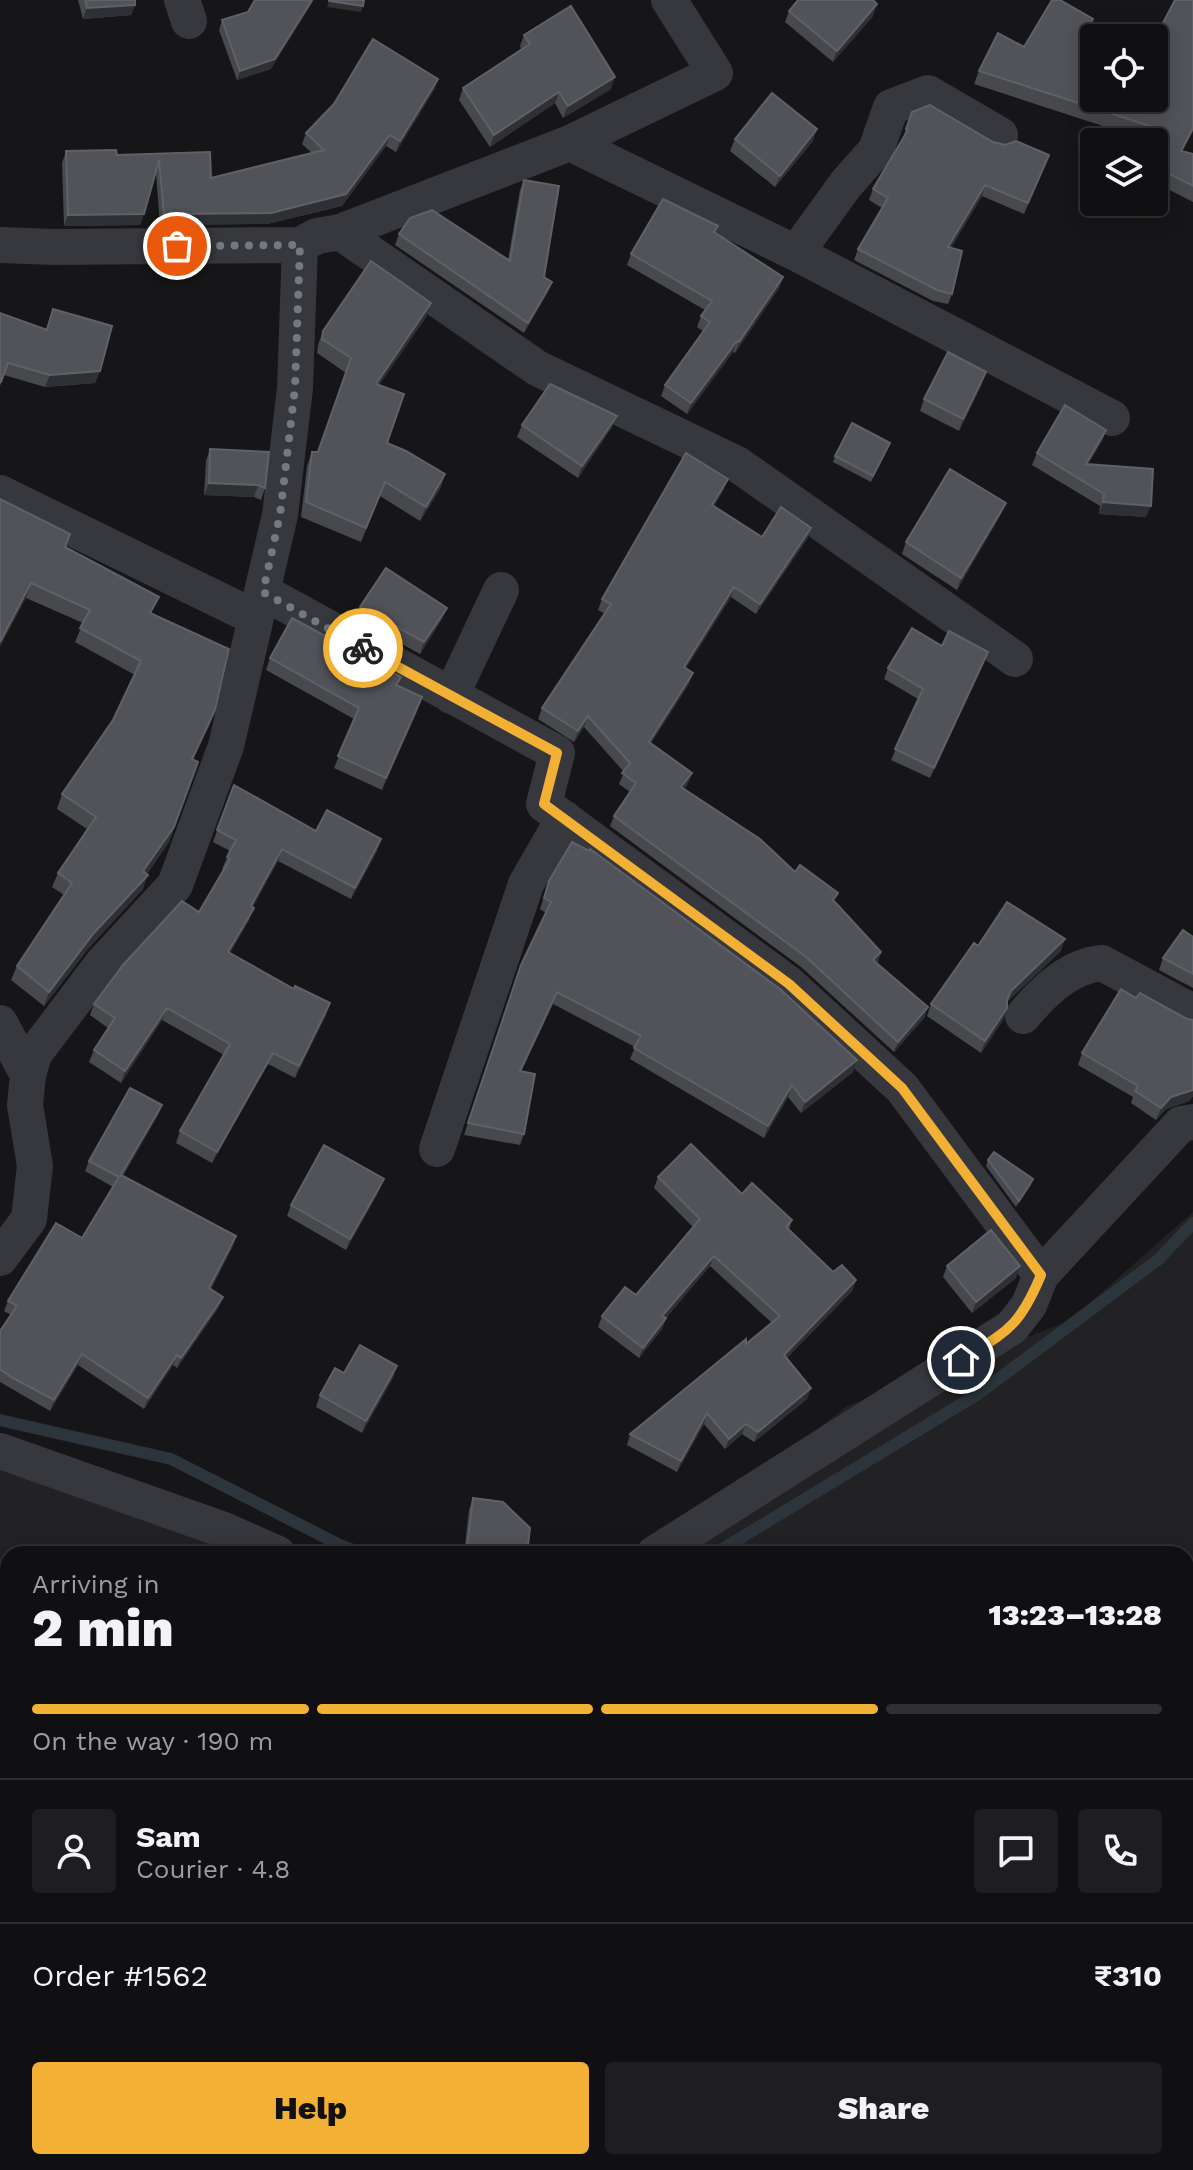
<!DOCTYPE html>
<meta charset="utf-8">
<style>
:root{--surface:#101012;--page:#1e1e20;--text:#f1f3f6;--muted:#9c9d9f;--line:#303032;--accent:#f2b134}
body{margin:0;font-family:"Work Sans",sans-serif;background:var(--page);color:var(--text);height:100vh;display:flex;flex-direction:column;font-size:30px;white-space:nowrap}
*{box-sizing:border-box;margin:0}
p{font-size:26px;color:var(--muted)}
.icon{flex:none;width:44px;height:44px;fill:none;stroke:currentColor;stroke-width:2;stroke-linecap:round;stroke-linejoin:round}
.map{position:relative;flex:1;overflow:hidden}
.side{position:absolute;left:0px;top:1546px;width:1194px;height:624px;display:flex;flex-direction:column;background:var(--surface);border-radius:24px 24px 0 0;box-shadow:0 4px 20px #0003,0 0 0 2px var(--line)}
.side>*{flex:none}
.controls{position:absolute;left:1080px;top:24px;display:grid;gap:16px}
.controls a{display:grid;place-items:center;width:88px;height:88px;border-radius:8px;background:var(--surface);box-shadow:0 4px 20px #0003,0 0 0 2px var(--line);font-size:40px}
.pin{position:absolute;display:grid;place-items:center;width:68px;height:68px;color:#fff;margin:-34px;border:4px solid #fff;border-radius:50%;box-shadow:0 2px 8px #0007}
.courier{position:absolute;display:grid;place-items:center;width:80px;height:80px;margin:-40px;border:6px solid #f2b134;border-radius:50%;background:#fff;color:#222;box-shadow:0 2px 10px #0007}
.summary em{font-style:normal;font-weight:800}
.summary div{display:flex;flex-direction:column-reverse}
.summary{display:flex;align-items:center;justify-content:space-between;height:136px;padding:0 32px}
h1{font-size:52px;font-weight:800;line-height:60px}
.bar{display:grid;grid-template-columns:repeat(4,1fr);gap:12px 8px;align-content:center;height:96px;padding:0 32px}
.bar i{height:10px;border-radius:6px;background:var(--line)}
.bar .on{background:var(--accent)}
.bar p{grid-column:span 4}
.line{display:flex;align-items:center;gap:20px;padding:0 32px;border-top:2px solid var(--line)}
.line div{flex:1}
.round{display:grid;place-items:center;flex:none;width:84px;height:84px;border-radius:8px;background:var(--page)}
.primary-button{display:flex;gap:16px;margin-top:auto;padding:16px 32px}
.primary-button a{flex:1;height:92px;border-radius:8px;background:var(--accent);color:#111;font-size:32px;font-weight:800;line-height:92px;text-align:center}
.primary-button a+a{background:var(--page);color:var(--text)}
.map>svg:first-child{display:block}
</style>
<div class="map">
<svg width="1193" height="2170" viewBox="0 0 1193 2170">
<rect width="100%" height="100%" fill="#161618"/>
<path fill="#222225" d="M1193,1212V2145L1186,2147V1554H635L684,1533L847,1406L1069,1321Z
M0,1460L289,1554H8V2162H1148L1127,2170H0Z"/>
<g fill="none" stroke-linecap="round" stroke-linejoin="round">
<path stroke="#2c353c" stroke-width="12" d="M0,1420L171,1459L340,1545L364,1554
M714,1554L978,1394L1159,1259L1193,1223"/>
<path stroke="#37383d" stroke-width="36" d="M182,0L189,21
M570,143L715,73L669,0
M340,232L537,368L737,464L1015,659
M0,245L54,247L300,245L295,388L280,515L226,746L175,885L103,963L34,1054L28,1075L25,1105L35,1166L29,1219L0,1258
M300,245L317,236L340,232L570,143L796,253L1112,418
M796,253L846,184L876,150L891,107L928,93L1000,135
M0,493L256,618
M263,592L557,753L544,804L789,984L902,1088L1041,1275L1181,1124L1193,1122
M451,696L501,590
M1023,1016C1043,992 1069,966 1102,963L1193,1012
M0,1023L28,1075
M437,1149L526,884L564,818
M0,1451L224,1530L278,1554
M654,1554L1012,1327L1029,1305L1041,1275"/>
</g>
<path fill="#47494d" d="M78,0H135V5L131,15L83,19Z
M789,11L873,16L833,62L785,22Z
M1093,19L1090,28L1154,98L1183,151L1193,154V202L1154,182V142H1146V140L974,84L979,71L1024,47Z
M222,20L271,69L237,80L219,30Z
M524,35L611,89L563,118L555,103L490,147L459,100L463,88L521,49L520,46Z
M438,79L434,90L396,152L386,146L342,206L267,224L160,225L156,173L140,225L64,226L62,163L66,151L117,155L210,152L211,178L312,153L302,144L306,133Z
M912,112L993,142L1049,155L1024,214L982,196L951,248L952,294L948,304L933,301L854,260L858,249L882,208L869,200L873,189L902,140Z
M735,139L813,141L775,187L730,151Z
M524,180L544,277L548,292L524,333L395,245L399,234L508,260L520,190Z
M715,233L783,277L779,288L735,353L733,352L687,414L661,396L665,385L703,331L697,327L701,316L705,310L627,265L631,254Z
M431,303L426,317L379,385L387,443L445,474L440,489L420,521L380,496L361,542L301,517L307,466L312,452H317L346,373L317,353L318,345L323,331Z
M53,309L100,371L95,383L45,387L4,375L0,386V313L46,329Z
M982,384L959,431L920,411L924,399Z
M522,425L612,427L578,478L517,437Z
M1106,430L1102,441L1088,464L1146,517L1099,514L1100,506L1032,465L1037,453Z
M890,443L871,482L833,462L835,456Z
M210,449L265,488L261,500L254,497L204,495L206,461Z
M724,489L714,506L762,537L811,528L807,539L756,614L731,597L686,668L689,684L651,743L688,784L684,789L835,902L881,952L877,964L928,1007L924,1018L894,1052L801,967L610,826L614,816L630,792L619,784L624,772L584,727L574,742L538,719L542,708L605,614L598,610L602,599Z
M0,499L70,534L66,548L152,614L210,724L193,759L198,762L169,842L147,874L143,889L88,949L44,1006L11,980L17,966L64,895L52,887L58,873L87,829L57,809L62,794L113,720L135,675L75,642L83,623L26,598Z
M1006,503L1001,514L957,590L902,554L906,542Z
M360,607L447,608L442,619L420,654L356,619Z
M942,646L988,652L930,778L891,760L918,699L884,679L888,668Z
M270,658L398,686L418,709L382,790L334,768L354,719L266,670Z
M234,785L316,831L381,839L377,851L351,899L278,861L252,907L249,920L230,953L326,1015L295,1078L268,1064L212,1163L176,1143L180,1131L224,1055L162,1020L121,1083L89,1062L94,1050L108,1028L90,1015L94,1004L199,912L224,870L222,869L230,851L213,842Z
M549,881L853,1072L801,1113L788,1097L764,1138L630,1059L635,1047L553,1004L521,1072L524,1134L520,1145L464,1135L521,965L546,913L540,909Z
M1193,937V988L1159,970L1163,958Z
M978,946L1061,951L1007,1002V1008L1003,1020L981,1053L927,1016L931,1004Z
M1136,998L1193,1020V1096L1189,1101L1166,1109L1156,1120L1131,1103L1133,1097L1078,1065L1082,1053Z
M162,1105L158,1115L123,1176L236,1236L233,1246L211,1289L219,1307L177,1368L173,1365L144,1409L78,1365L50,1411L0,1382V1331L11,1315L4,1311L8,1301L82,1238L113,1187L85,1171L89,1161Z
M988,1160L1031,1185L1016,1207L986,1166Z
M658,1177L742,1194L792,1220L789,1230L833,1272L856,1280L852,1291L787,1358L807,1399L754,1442L742,1434L725,1449L704,1424L677,1472L627,1445L630,1434L772,1323L710,1266L666,1318L662,1329L639,1358L598,1327L602,1316L636,1295L693,1227L654,1188Z
M379,1191L346,1250L287,1216L291,1205Z
M947,1266L1016,1278L972,1313L943,1277Z
M344,1373L393,1378L362,1433L316,1407L320,1395Z
M473,1498L527,1554H464L469,1510Z"/>
<path fill="#2f3033" d="M312,0H314L271,69L237,80L240,71Z
M329,1L363,6L361,12L327,7Z
M877,4L873,16L833,62L837,51Z
M135,5L131,15L83,19L87,8Z
M615,77L611,89L563,118L568,106Z
M438,79L434,90L396,152L400,141Z
M559,92L555,103L490,147L494,135Z
M1193,128V132L1176,164L1181,151Z
M817,129L813,141L775,187L780,176Z
M390,135L386,146L342,206L267,224L160,225L164,214Z
M985,185L982,196L945,258L948,247Z
M144,214L140,225L64,226L68,215Z
M783,277L779,288L735,353L739,342Z
M552,282L548,292L524,333L528,323Z
M431,303L426,317L370,398L376,384Z
M737,341L733,352L687,414L691,403Z
M100,371L95,383L45,387L50,375Z
M986,372L982,384L959,431L963,419Z
M617,416L612,427L578,478L582,466Z
M1106,430L1102,441L1081,476L1086,464Z
M445,474L440,489L420,521L426,507Z
M728,479L724,489L708,516L712,505Z
M209,483L258,485L254,497L204,495Z
M1103,502L1151,506L1146,517L1099,514Z
M1006,503L1001,514L957,590L961,578Z
M811,528L807,539L756,614L760,604Z
M31,583L26,598L0,647V642Z
M734,587L731,597L680,678L684,667Z
M447,608L442,619L420,654L424,642Z
M988,652L984,663L930,778L934,768Z
M693,673L689,684L645,752L649,742Z
M422,697L418,709L382,790L386,778Z
M215,710L210,724L187,773L192,759Z
M588,716L584,727L574,742L578,731Z
M692,773L688,784L678,798L681,787Z
M174,827L169,842L140,884L148,875L143,889L88,949L44,1006L49,992L93,934L143,871Z
M381,839L377,851L351,899L355,888Z
M282,849L278,861L247,918L251,906Z
M254,908L249,920L224,963L228,952Z
M1065,939L1061,951L1007,1002L1003,1011L1011,991Z
M881,952L878,963L869,971L873,960Z
M557,992L553,1004L515,1083L520,1071Z
M330,1003L326,1015L295,1078L299,1066Z
M928,1007L924,1018L894,1052L898,1042Z
M167,1008L162,1020L121,1083L125,1071Z
M1007,1008L1003,1020L981,1053L985,1041Z
M273,1053L268,1064L212,1163L217,1152Z
M857,1060L853,1072L801,1113L805,1102Z
M792,1085L788,1097L764,1138L768,1126Z
M1193,1090V1096L1189,1101L1166,1109L1156,1120L1161,1108L1171,1097Z
M162,1105L158,1115L117,1186L121,1175Z
M384,1179L379,1191L346,1250L350,1239Z
M1033,1179L1031,1185L1016,1207L1019,1201Z
M236,1236L233,1246L206,1298L209,1288Z
M714,1256L710,1266L659,1326L662,1316Z
M1020,1266L1016,1278L972,1313L976,1302Z
M856,1280L852,1291L780,1365L784,1355Z
M223,1297L219,1307L177,1368L181,1358Z
M666,1318L662,1329L639,1358L643,1348Z
M82,1354L78,1365L50,1411L54,1400Z
M177,1355L173,1365L144,1409L148,1398Z
M397,1366L393,1378L362,1433L366,1421Z
M811,1388L807,1399L754,1442L758,1432Z
M707,1413L704,1424L677,1472L681,1461Z
M746,1424L742,1434L725,1449L729,1439Z
M467,1548L509,1554H465Z"/>
<path fill="#525359" stroke="#5f6168" stroke-width="2" d="M85,0H135V5L87,8Z
M255,0H312L275,59L240,71L222,20L248,12Z
M329,0H364L363,6L329,1Z
M798,0H873L877,4L837,51L789,11Z
M1052,0H1060L1093,19L1088,28L1119,38H1094V98H1154V40L1175,0H1193V128L1181,151L1193,154V186L1154,166V142H1123L1126,136L1146,142L1153,127L979,71L998,33L1024,47Z
M571,6L615,77L568,106L559,92L494,135L463,88L530,44L524,35Z
M373,39L438,79L400,141L390,135L346,194L271,213L164,214L159,160L144,214L68,215L66,151L116,150L117,155L210,152L211,178L324,150L306,133L334,104Z
M772,93L817,129L780,176L735,139Z
M930,105L993,142L1005,145L1016,141L1049,155L1028,203L985,185L948,247L962,251L952,294L937,290L858,249L888,198L873,189L908,130L906,129L912,112Z
M524,180L559,186L544,277L552,282L528,323L399,234L410,218L432,210L510,261Z
M663,199L718,226L714,232L783,277L739,342L737,341L691,403L665,385L710,322L701,316L712,301L631,254Z
M371,261L431,303L376,384L404,394L387,443L406,451L445,474L426,507L385,482L366,528L306,502L312,452H318L351,358L322,339L323,331Z
M53,309L112,326L100,371L50,375L8,363L1,382H0V313L47,330Z
M948,352L986,372L963,419L924,399Z
M550,384L617,416L582,466L522,425Z
M1065,405L1106,430L1086,464L1153,469L1151,506L1103,502L1104,494L1037,453Z
M852,423L890,443L873,476L835,456Z
M210,449L269,452L265,488L258,485L209,483Z
M686,453L728,479L712,505L762,537L781,507L811,528L760,604L734,587L684,667L693,673L649,742L692,773L681,787L760,839L795,872L800,865L838,893L833,900L881,952L873,960L928,1007L898,1042L805,956L614,816L636,783L622,773L630,763L588,716L578,731L542,708L611,604L602,599Z
M950,469L1006,503L961,578L906,542Z
M0,499L70,534L65,547L159,597L150,613L229,649L215,710L192,759L198,762L174,827L143,871L148,875L93,934L49,992L17,966L72,883L58,873L96,817L62,794L113,720L141,661L80,628L90,610L31,583L0,642Z
M386,568L447,608L424,642L360,607Z
M292,618L401,677L396,685L422,697L386,778L338,756L359,708L270,658Z
M912,628L942,646L949,631L988,652L934,768L895,749L923,689L888,668Z
M234,785L316,831L327,810L381,839L355,888L282,849L251,906L254,908L228,952L294,989L295,986L330,1003L299,1066L273,1053L217,1152L180,1131L230,1044L167,1008L125,1071L94,1050L115,1018L94,1004L123,965L182,901L199,912L230,859L227,857L236,840L217,830Z
M572,842L589,851L590,849L780,989L857,1060L805,1102L792,1085L768,1126L634,1048L641,1036L557,992L520,1071L535,1074L524,1134L468,1123L521,965L551,902L544,898L549,881Z
M1007,902L1065,939L1011,991L1007,1000V1008L985,1041L931,1004L974,943L978,946Z
M1183,930L1193,937V974L1163,958Z
M1121,989L1136,998L1140,993L1187,1019L1193,1020V1090L1171,1097L1161,1108L1135,1091L1138,1086L1082,1053Z
M130,1088L162,1105L121,1175L236,1236L209,1288L223,1297L181,1358L177,1355L148,1398L82,1354L54,1400L11,1377L0,1369V1331L17,1306L8,1301L56,1223L82,1238L119,1177L89,1161Z
M691,1144L742,1194L752,1183L792,1220L786,1227L833,1272L842,1265L856,1280L784,1355L811,1388L758,1432L746,1424L729,1439L707,1413L681,1461L630,1434L746,1339V1344L780,1316L714,1256L662,1316L666,1318L643,1348L602,1316L625,1287L636,1295L700,1219L658,1177Z
M324,1145L384,1179L350,1239L291,1205Z
M994,1152L1033,1179L1019,1201L988,1160Z
M991,1230L1020,1266L976,1302L947,1266Z
M360,1345L397,1366L366,1421L320,1395L335,1368L344,1373Z
M473,1498L503,1502L530,1528L527,1554H509L467,1548Z"/>
<g fill="none" stroke-linecap="round" stroke-linejoin="round">
<path stroke="#757880" stroke-width="8" stroke-dasharray="0 14.4" d="M177,246L300,245L295,388L280,515L263,592L363,648"/>
<path stroke="#f2b134" stroke-width="10" d="M363,648L557,753L544,804L789,984L902,1088L1041,1275C1019,1328 1007,1331 961,1360"/>
</g>
</svg>
<div class="controls">
<a><svg class="icon" aria-label="locate" viewBox="0 0 24 24"><circle cx="12" cy="12" r="6"/><path d="M12 2v4M12 18v4M2 12h4M18 12h4"/></svg></a>
<a><svg class="icon" aria-label="layers" viewBox="0 0 24 24"><path d="M12 4l9 5-9 5-9-5zM3 14l9 5 9-5"/></svg></a>
</div>
<div class="pin" style="left:177px;top:246px;background:#ea580c"><svg class="icon" aria-label="bag" viewBox="0 0 24 24"><path d="M5 8h14l-1 12H6zM9 8a3 3 0 0 1 6 0"/></svg></div>
<div class="pin" style="left:961px;top:1360px;background:#1f2937"><svg class="icon" aria-label="home" viewBox="0 0 24 24"><path d="M3 11l9-7 9 7M6 9v11h12V9"/></svg></div>
<div class="courier" style="left:363px;top:648px"><svg class="icon" aria-label="bike" viewBox="0 0 24 24"><circle cx="6" cy="16" r="4"/><circle cx="18" cy="16" r="4"/><path d="M6 16l4-8h5l3 8M10 8l3 8H6M13 5h3"/></svg></div>
<section class="side">
<div class="summary"><div><h1>2 min</h1><p>Arriving in</p></div><em>13:23–13:28</em></div>
<div class="bar"><i class="on"></i><i class="on"></i><i class="on"></i><i></i><p>On the way · 190 m</p></div>
<div class="line" style="height:144px"><a class="round"><svg class="icon" aria-label="person" viewBox="0 0 24 24"><circle cx="12" cy="8" r="4"/><path d="M4 21q1-7 8-7t8 7"/></svg></a><div><b>Sam</b><p>Courier · 4.8</p></div><a class="round"><svg class="icon" aria-label="chat" viewBox="0 0 24 24"><path d="M4 5h16v11H9l-5 4z"/></svg></a><a class="round"><svg class="icon" aria-label="phone" viewBox="0 0 24 24"><path d="M5 4h4l2 5-3 2q2 4 5 5l2-3 5 2v4C11 20 4 13 5 4z"/></svg></a></div>
<div class="line" style="height:104px"><div>Order #1562</div><b>₹310</b></div>
<div class="primary-button"><a>Help</a><a>Share</a></div>
</section>
</div>
